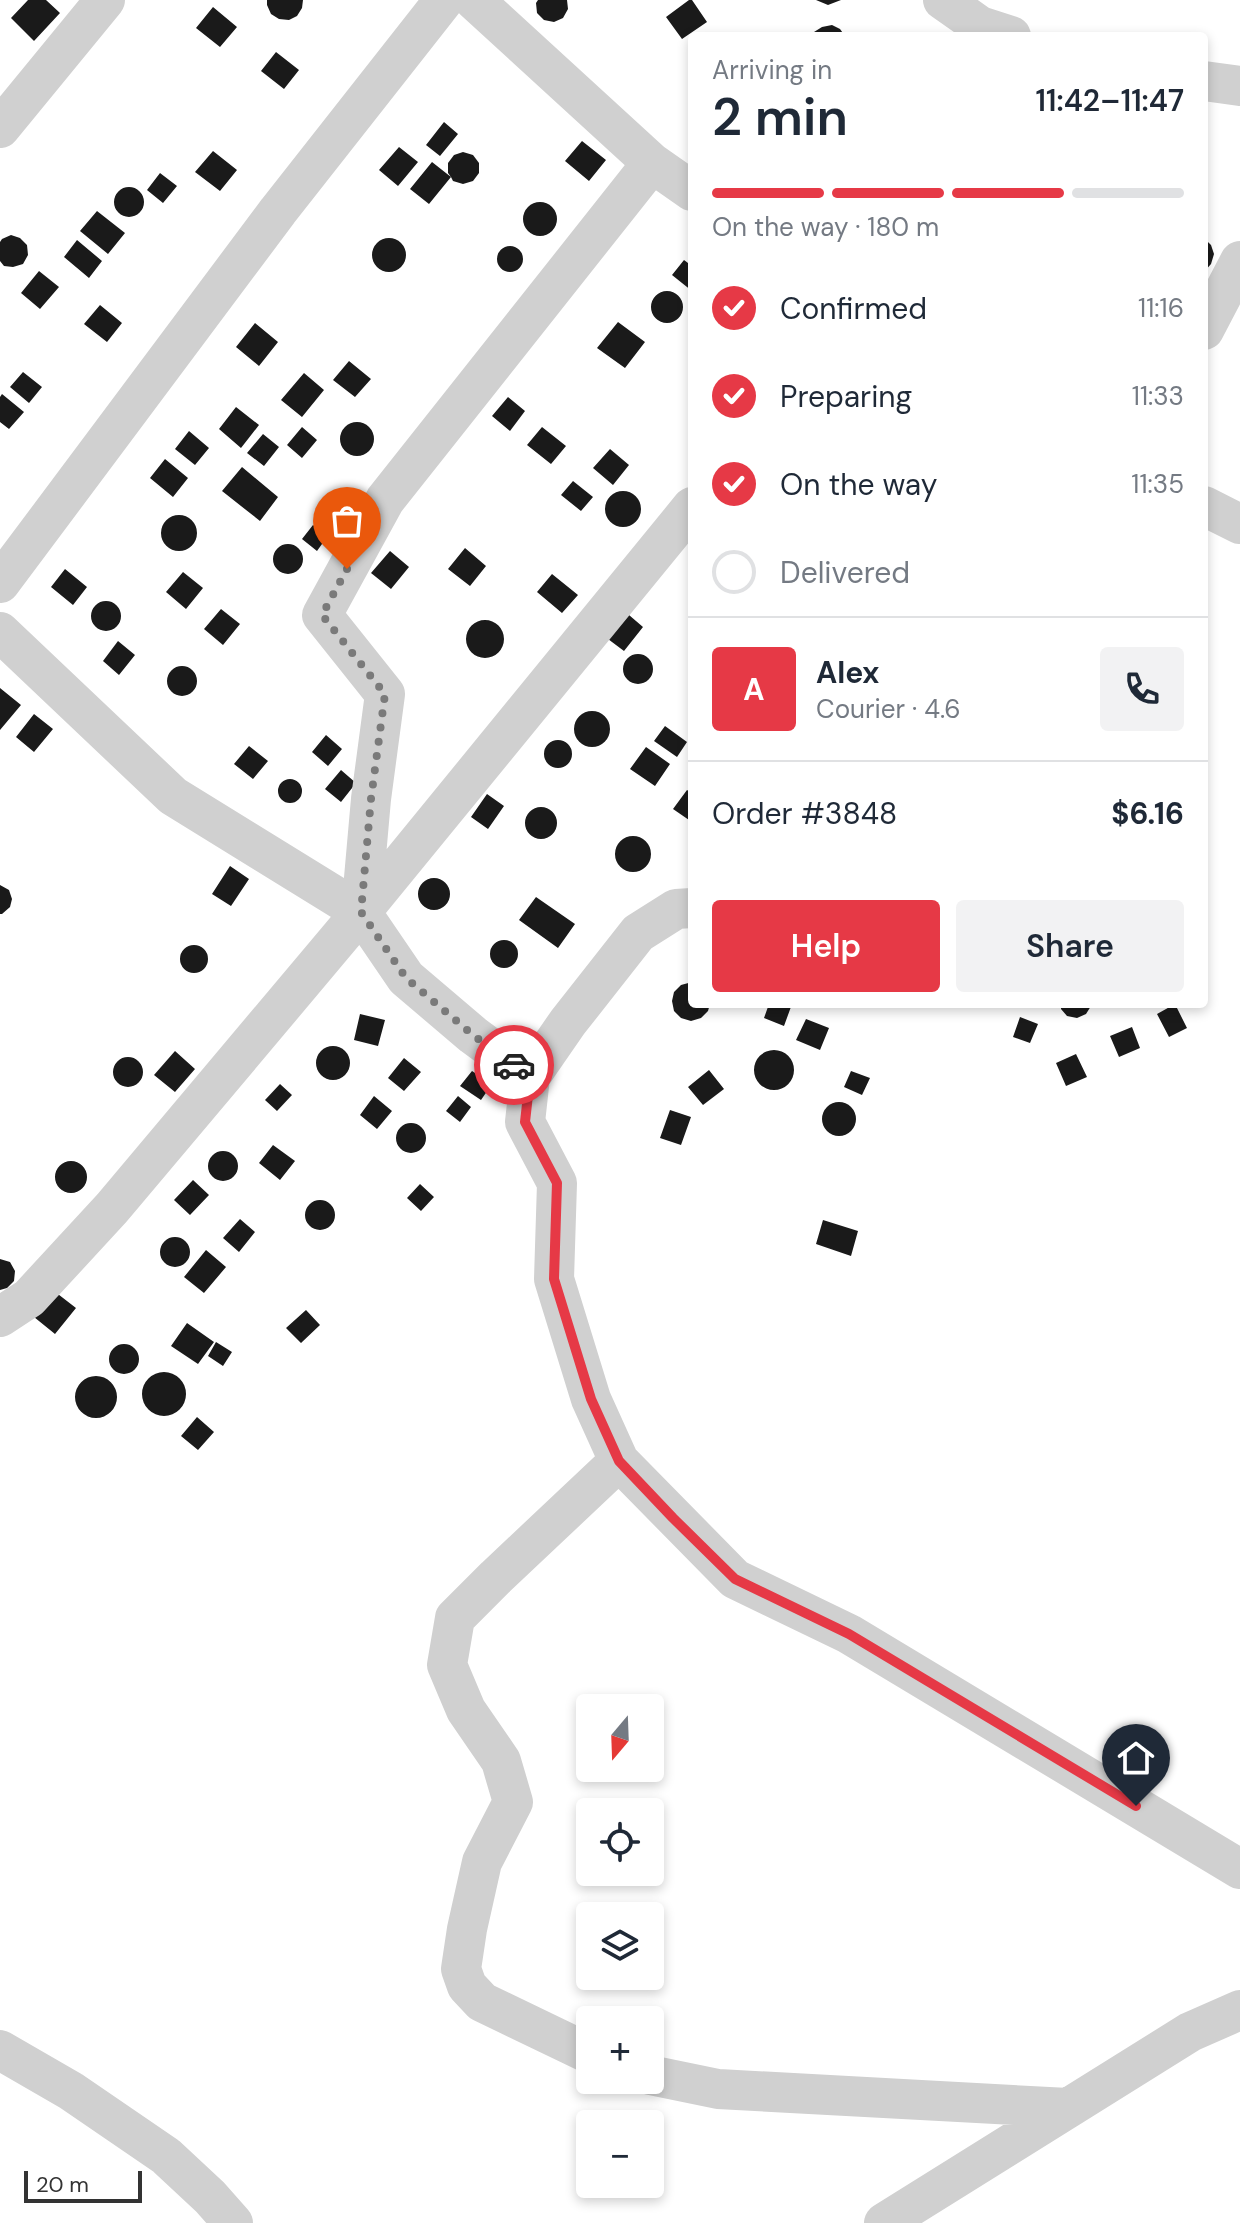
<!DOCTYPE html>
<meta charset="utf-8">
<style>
:root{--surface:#fff;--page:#f2f2f3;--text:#1f2937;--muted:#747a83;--line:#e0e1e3;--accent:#e63946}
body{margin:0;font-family:"DM Sans",sans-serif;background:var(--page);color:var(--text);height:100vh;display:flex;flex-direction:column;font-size:30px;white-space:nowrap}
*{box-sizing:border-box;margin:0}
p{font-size:26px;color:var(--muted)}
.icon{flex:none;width:44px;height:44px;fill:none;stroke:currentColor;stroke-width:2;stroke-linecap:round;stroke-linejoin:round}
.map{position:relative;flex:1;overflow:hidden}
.drawer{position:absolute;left:688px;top:32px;width:520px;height:976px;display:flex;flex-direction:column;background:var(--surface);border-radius:8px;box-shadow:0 4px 12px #0003}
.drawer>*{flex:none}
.needle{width:52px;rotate:199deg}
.fabs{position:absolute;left:576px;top:1694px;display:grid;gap:16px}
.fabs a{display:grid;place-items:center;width:88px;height:88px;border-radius:8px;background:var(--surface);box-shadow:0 4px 12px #0003;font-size:40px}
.scale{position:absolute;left:24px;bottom:20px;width:118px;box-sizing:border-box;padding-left:8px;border:4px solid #333;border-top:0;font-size:22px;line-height:28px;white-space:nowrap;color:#333;-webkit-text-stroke:6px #fff;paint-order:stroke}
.pin{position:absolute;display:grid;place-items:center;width:68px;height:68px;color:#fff;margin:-82px -34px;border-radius:50% 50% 50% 0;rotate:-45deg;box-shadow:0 0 8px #0007}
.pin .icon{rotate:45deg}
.courier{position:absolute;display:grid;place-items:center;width:80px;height:80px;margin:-40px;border:6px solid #e63946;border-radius:50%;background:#fff;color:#222;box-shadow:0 2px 10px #0007}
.head em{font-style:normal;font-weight:600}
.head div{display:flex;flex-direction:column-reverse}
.head{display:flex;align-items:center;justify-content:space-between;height:136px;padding:0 24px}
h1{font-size:52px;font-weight:600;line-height:60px}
.bar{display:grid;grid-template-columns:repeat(4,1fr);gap:12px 8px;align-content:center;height:96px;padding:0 24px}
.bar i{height:10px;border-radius:6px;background:var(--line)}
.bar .selected{background:var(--accent)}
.bar p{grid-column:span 4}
.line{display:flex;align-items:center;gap:20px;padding:0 24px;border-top:2px solid var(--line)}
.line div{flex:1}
.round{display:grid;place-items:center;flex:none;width:84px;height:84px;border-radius:8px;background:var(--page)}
ol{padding:0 24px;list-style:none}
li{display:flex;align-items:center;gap:24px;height:88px}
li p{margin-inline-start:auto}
li .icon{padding:8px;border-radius:50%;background:var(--accent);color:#fff;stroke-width:4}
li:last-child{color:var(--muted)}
li i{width:44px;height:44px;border:4px solid var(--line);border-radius:50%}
.button{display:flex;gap:16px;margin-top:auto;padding:16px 24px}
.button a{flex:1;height:92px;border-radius:8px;background:var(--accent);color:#fff;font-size:32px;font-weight:600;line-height:92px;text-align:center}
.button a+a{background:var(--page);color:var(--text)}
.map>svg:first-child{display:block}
</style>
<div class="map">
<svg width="1240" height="2223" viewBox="0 0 1240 2223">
<rect width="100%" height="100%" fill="#fff"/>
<path fill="#1a1a1a" d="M28,0H46L60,13L34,41L11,18Z
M267,0H303L302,8L297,16L289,20L279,19L271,14L267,5Z
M538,0H567L568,9L563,18L554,22L544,20L537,13L536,3Z
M689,0H692L707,22L682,39L666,17Z
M816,0H841L828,5Z
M213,7L237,27L220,47L196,28Z
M832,25L840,29L845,36H812L814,32L822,27Z
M276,52L299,70L284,89L261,71Z
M444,122L458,134L440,156L426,145Z
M582,141L606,160L589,181L565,161Z
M399,147L418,162L398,186L379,170Z
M213,151L237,170L220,191L195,172Z
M463,152L473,155L479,163V173L473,181L463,184L453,181L451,177L429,204L410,189L432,162L451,177L448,173V163L454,155Z
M160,173L177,186L163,203L147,190Z
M114 202a15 15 0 1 1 30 0a15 15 0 1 1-30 0Z
M523 219a17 17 0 1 1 34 0a17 17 0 1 1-34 0Z
M97,211L125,233L108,254L80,231Z
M11,235L20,238L27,245L28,255L23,264L13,267L4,266L0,261V242L2,239Z
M1204,238L1211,245L1214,254L1211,264L1204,272Z
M372 255a17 17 0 1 1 34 0a17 17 0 1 1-34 0Z
M77,240L102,261L89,278L64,257Z
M497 259a13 13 0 1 1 26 0a13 13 0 1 1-26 0Z
M684,260L692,266V291L672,275Z
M39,271L59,287L40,309L21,293Z
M651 307a16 16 0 1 1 32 0a16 16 0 1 1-32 0Z
M100,305L122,323L107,342L84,324Z
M618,322L645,342L625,368L597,348Z
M255,323L278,342L259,366L236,347Z
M349,361L371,379L355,397L333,380Z
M23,372L42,387L29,403L10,387Z
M304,373L324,390L302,417L281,400Z
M2,394L24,412L9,429L0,422V397Z
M508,397L525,411L510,431L492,416Z
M236,407L259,425L241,448L219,429Z
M340 439a17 17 0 1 1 34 0a17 17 0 1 1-34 0Z
M302,427L317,440L302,458L287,445Z
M542,427L566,446L551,464L527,445Z
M189,431L209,448L195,465L175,449Z
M263,434L279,447L264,466L247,453Z
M610,449L629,465L613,485L593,468Z
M165,459L188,478L173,497L150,478Z
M242,467L278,497L260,521L222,491Z
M573,481L593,497L581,511L561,495Z
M605 509a18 18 0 1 1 36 0a18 18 0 1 1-36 0Z
M161 533a18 18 0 1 1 36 0a18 18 0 1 1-36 0Z
M313,525L327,537L317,551L302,539Z
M273 559a15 15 0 1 1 30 0a15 15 0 1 1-30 0Z
M465,548L486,566L470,586L448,569Z
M390,551L409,567L391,589L371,573Z
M65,569L87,587L73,605L51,587Z
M183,572L203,588L186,609L166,592Z
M552,574L578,595L562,613L537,592Z
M91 616a15 15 0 1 1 30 0a15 15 0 1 1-30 0Z
M221,609L240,624L223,645L204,629Z
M629,615L643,627L624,651L608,639Z
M466 639a19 19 0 1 1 38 0a19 19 0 1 1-38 0Z
M118,641L135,655L119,675L103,661Z
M623 669a15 15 0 1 1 30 0a15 15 0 1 1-30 0Z
M167 681a15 15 0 1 1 30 0a15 15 0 1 1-30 0Z
M0,688L21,705L0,730Z
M574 729a18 18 0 1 1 36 0a18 18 0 1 1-36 0Z
M34,714L53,729L34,752L16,737Z
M665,726L687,742L677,757L654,741Z
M326,735L342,749L328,766L312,752Z
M544 754a14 14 0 1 1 28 0a14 14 0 1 1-28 0Z
M249,746L268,761L253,779L234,764Z
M646,747L670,764L655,786L630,769Z
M341,770L356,783L341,802L325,789Z
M278 791a12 12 0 1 1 24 0a12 12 0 1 1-24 0Z
M687,790L692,793V816L689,820L673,809Z
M487,794L504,806L488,829L471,817Z
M525 823a16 16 0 1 1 32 0a16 16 0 1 1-32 0Z
M615 854a18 18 0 1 1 36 0a18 18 0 1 1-36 0Z
M230,866L249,879L231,906L212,894Z
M418 894a16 16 0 1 1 32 0a16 16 0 1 1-32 0Z
M0,885L9,890L12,899L10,907L2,914H0Z
M536,897L575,924L558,948L519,920Z
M490 954a14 14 0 1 1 28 0a14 14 0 1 1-28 0Z
M180 959a14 14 0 1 1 28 0a14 14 0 1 1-28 0Z
M692,982V1004H710L708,1011L701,1018L691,1021L681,1018L674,1011L672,1001L674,992L681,985Z
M769,1004H792L784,1026L764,1018Z
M1061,1004H1091V1006L1086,1014L1077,1018L1067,1016L1061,1009Z
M1175,1004L1187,1028L1169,1037L1157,1014Z
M360,1014L385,1020L378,1046L354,1040Z
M1020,1017L1038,1024L1030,1043L1013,1037Z
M806,1019L829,1028L820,1050L796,1040Z
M1132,1027L1140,1048L1119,1057L1110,1036Z
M316 1063a17 17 0 1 1 34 0a17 17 0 1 1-34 0Z
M754 1070a20 20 0 1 1 40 0a20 20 0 1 1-40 0Z
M175,1051L195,1069L175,1092L154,1075Z
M1076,1054L1087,1077L1066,1086L1056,1063Z
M113 1072a15 15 0 1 1 30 0a15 15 0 1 1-30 0Z
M404,1058L421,1072L404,1091L388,1078Z
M709,1070L724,1089L703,1105L688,1087Z
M472,1071L492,1084L481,1100L460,1086Z
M851,1071L870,1078L862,1095L844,1087Z
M280,1084L292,1095L277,1111L265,1100Z
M374,1096L392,1111L377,1129L360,1115Z
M458,1096L471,1107L460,1122L446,1111Z
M822 1119a17 17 0 1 1 34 0a17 17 0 1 1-34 0Z
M670,1110L691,1117L681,1145L660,1138Z
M396 1138a15 15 0 1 1 30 0a15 15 0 1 1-30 0Z
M273,1145L295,1161L280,1180L259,1163Z
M208 1166a15 15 0 1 1 30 0a15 15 0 1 1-30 0Z
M55 1177a16 16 0 1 1 32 0a16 16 0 1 1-32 0Z
M193,1180L209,1195L190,1215L174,1200Z
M420,1184L434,1197L421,1211L407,1198Z
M305 1215a15 15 0 1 1 30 0a15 15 0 1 1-30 0Z
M240,1219L255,1232L239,1252L223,1238Z
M823,1220L858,1231L851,1256L816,1244Z
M160 1252a15 15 0 1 1 30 0a15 15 0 1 1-30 0Z
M206,1250L226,1267L204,1293L184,1277Z
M0,1259L10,1262L15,1271L14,1281L7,1288L0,1290Z
M54,1291L76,1308L55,1334L34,1317Z
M306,1310L320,1325L301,1343L286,1328Z
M187,1323L214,1342L198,1364L171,1346Z
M216,1342L232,1352L223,1366L208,1356Z
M109 1359a15 15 0 1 1 30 0a15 15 0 1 1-30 0Z
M142 1394a22 22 0 1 1 44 0a22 22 0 1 1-44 0Z
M75 1397a21 21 0 1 1 42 0a21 21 0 1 1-42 0Z
M197,1417L214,1432L198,1450L181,1436Z"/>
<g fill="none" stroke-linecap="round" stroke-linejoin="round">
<path stroke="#d0d0d0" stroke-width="40" d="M474,0L652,163L692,191
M943,0L980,26L1011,36
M1204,81L1240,86
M0,128L105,0
M1204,330L1240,261
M1204,506L1240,524
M0,583L278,211L444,0
M0,632L173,796L361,912L406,978L473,1035L530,1077
M692,908L676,909L638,933L568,1022L530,1077L525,1122L557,1183L554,1279L591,1399L619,1461L735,1579L849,1634L1240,1869
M361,912L371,799L385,694L322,615L385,500L652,163
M0,1317L29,1298L112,1208L361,912L692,507
M0,2050L71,2091L166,2156L210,2197L233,2223
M590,2054L482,2002L467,1986L461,1969L467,1929L482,1862L513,1802L501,1761L466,1710L447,1665L455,1618L496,1577L619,1461
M650,2075L718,2089L1068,2108
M884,2223L1190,2032L1240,2010"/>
</g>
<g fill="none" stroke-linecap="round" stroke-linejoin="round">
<path stroke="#7a7a7a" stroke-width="8" stroke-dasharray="0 14.4" d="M347,569L322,615L385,694L371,799L361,912L406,978L473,1035L514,1065"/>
<path stroke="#e63946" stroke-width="10" d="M514,1065L530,1077L525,1122L557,1183L554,1279L591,1399L619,1461L673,1518L735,1579L849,1634L1136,1806"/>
</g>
</svg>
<div class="fabs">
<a><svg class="needle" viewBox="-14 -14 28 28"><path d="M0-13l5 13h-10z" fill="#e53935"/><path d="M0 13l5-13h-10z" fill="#747a83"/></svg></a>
<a><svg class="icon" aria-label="locate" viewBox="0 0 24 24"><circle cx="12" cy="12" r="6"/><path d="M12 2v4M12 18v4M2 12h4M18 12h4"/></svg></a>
<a><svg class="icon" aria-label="layers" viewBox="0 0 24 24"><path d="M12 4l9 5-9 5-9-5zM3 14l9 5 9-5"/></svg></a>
<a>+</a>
<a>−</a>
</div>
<div class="scale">20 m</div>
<div class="pin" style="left:347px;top:569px;background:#ea580c"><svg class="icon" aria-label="bag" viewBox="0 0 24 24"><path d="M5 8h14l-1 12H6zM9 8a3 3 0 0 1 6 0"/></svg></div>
<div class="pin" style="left:1136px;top:1806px;background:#1f2937"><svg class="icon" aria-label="home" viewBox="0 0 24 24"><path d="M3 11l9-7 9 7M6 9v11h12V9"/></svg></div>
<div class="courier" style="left:514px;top:1065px"><svg class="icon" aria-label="car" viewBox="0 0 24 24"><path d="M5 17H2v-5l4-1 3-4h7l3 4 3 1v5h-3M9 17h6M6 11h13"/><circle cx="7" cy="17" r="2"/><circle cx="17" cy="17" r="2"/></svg></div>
<section class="drawer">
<div class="head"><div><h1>2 min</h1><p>Arriving in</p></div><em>11:42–11:47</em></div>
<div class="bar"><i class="selected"></i><i class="selected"></i><i class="selected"></i><i></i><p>On the way · 180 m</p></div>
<ol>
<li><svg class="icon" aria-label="check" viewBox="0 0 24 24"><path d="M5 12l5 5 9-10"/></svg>Confirmed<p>11:16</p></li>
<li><svg class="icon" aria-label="check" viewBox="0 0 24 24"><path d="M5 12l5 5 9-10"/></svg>Preparing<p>11:33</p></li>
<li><svg class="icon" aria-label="check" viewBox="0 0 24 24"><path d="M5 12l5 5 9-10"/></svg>On the way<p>11:35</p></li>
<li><i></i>Delivered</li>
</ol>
<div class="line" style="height:144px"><b class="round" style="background:var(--accent);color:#fff">A</b><div><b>Alex</b><p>Courier · 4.6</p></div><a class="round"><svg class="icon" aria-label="phone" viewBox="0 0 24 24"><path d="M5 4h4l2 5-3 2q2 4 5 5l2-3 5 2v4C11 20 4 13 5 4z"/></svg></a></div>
<div class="line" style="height:104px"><div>Order #3848</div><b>$6.16</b></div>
<div class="button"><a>Help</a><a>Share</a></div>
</section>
</div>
